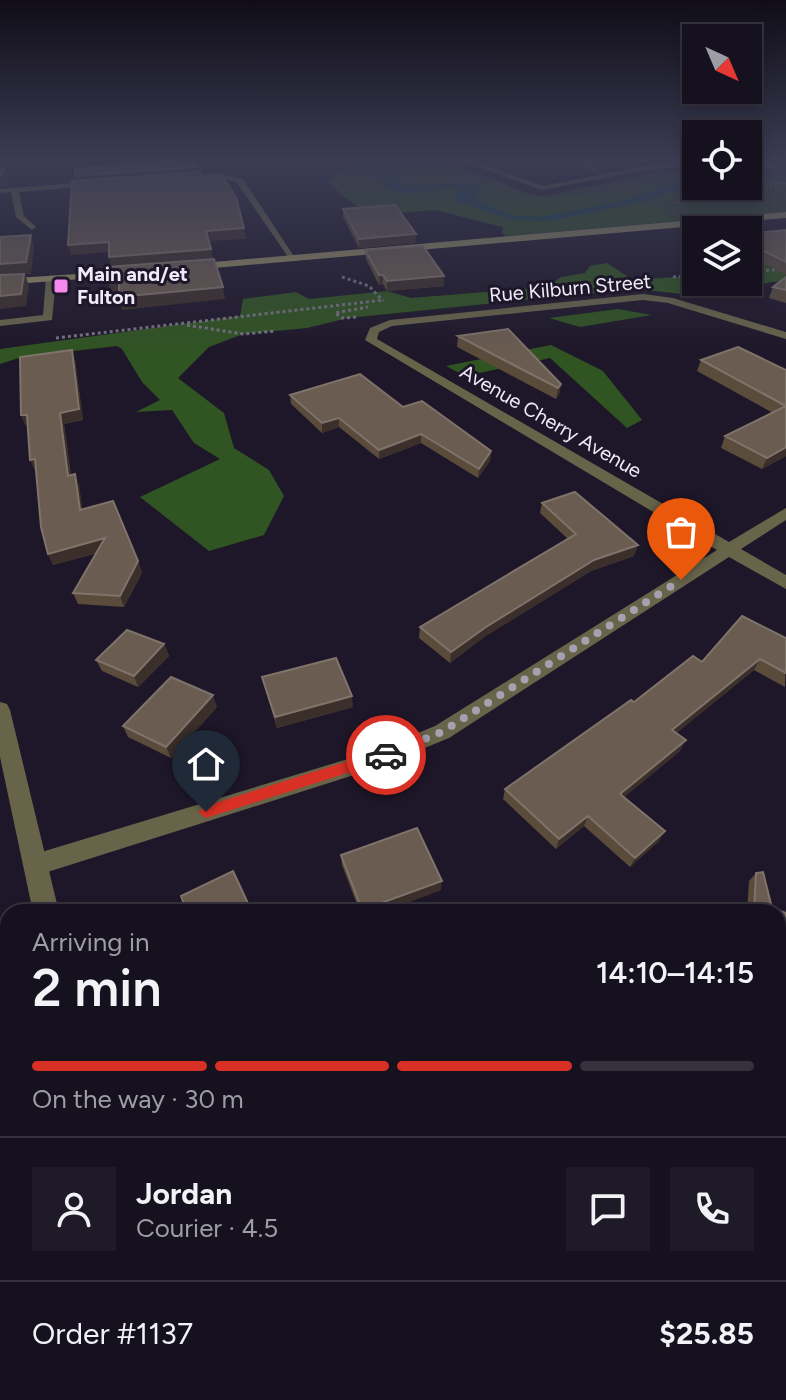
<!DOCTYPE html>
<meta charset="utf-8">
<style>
:root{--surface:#16111f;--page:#1f1a28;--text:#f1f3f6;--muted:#9e9da4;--line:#35313d;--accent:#d93025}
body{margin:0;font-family:Figtree,sans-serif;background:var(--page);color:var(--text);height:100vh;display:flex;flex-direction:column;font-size:30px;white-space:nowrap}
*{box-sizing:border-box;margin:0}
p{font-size:26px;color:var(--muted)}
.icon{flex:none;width:44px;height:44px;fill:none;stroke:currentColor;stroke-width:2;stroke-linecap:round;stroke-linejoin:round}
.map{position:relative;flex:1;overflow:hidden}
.details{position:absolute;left:0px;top:904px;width:786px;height:496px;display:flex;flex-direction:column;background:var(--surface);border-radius:24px 24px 0 0;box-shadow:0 4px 12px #0003,0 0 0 2px var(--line)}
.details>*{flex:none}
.needle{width:52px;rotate:136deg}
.fabs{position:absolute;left:682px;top:24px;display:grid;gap:16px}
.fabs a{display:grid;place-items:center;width:80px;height:80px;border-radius:0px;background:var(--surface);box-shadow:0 4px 12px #0003,0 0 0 2px var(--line);font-size:40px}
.pin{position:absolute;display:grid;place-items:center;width:68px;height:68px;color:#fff;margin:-82px -34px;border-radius:50% 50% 50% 0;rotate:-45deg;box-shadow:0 0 8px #0007}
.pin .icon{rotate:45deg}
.courier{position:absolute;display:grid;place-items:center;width:80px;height:80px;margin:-40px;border:6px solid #d93025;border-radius:50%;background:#fff;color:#222;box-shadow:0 2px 10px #0007}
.headline em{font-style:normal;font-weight:600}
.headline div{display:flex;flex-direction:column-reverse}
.headline{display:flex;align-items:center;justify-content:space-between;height:136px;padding:0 32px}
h1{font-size:52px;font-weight:600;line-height:60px}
.bar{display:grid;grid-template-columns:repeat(4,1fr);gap:12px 8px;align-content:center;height:96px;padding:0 32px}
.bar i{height:10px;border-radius:6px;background:var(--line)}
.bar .selected{background:var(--accent)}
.bar p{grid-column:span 4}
.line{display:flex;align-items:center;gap:20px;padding:0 32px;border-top:2px solid var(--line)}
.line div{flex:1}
.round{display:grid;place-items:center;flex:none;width:84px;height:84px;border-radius:0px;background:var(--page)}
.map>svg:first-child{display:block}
</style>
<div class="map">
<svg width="786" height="1400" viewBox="0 0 786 1400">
<rect width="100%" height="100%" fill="#1e1729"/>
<path fill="#32492a" d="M344,158H439L527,193L544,196L655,173L696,170V186H748V166L786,160V215L506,242L503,227L436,210L345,198L329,183L336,174L353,164Z"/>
<path fill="#305422" d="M344,158H432L525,194L549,197L596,194L696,175V186H725L695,189L655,205L674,221L502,234L503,227L436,210L367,215L329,183L336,174L353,164Z
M786,260V283C763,278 763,288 744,292C712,299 667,292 634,289L348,318L307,328L243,334L209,347L178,378L224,413L234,448L269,470L284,496L264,535L209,551L140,497L220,459L194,443L172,410L136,412L160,400L142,382L122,349L117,346L22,357L0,364V349L240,316L243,299L296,292L309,299L387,291L411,298L547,287L561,277L585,273L590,266L607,263L633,280L690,276L691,267H696V282H748V272L758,271L760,263Z
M618,309L652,315L580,327L549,318Z
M551,345L603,371L642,420L627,428L550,358L465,376L446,366Z"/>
<path fill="#184851" d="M380,158L396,159L371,170L393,174L406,186L474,182L482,188L475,200L514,216L537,217L614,203L670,185L696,181V184L644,202L550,221L512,220L459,202L454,197L461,186L406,194L384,187L383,180L357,170L359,166Z"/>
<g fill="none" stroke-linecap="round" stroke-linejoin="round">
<path stroke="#787282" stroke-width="2" stroke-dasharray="2 2" stroke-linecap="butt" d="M748,178L786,184
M743,193L777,184
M677,203C696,187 726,189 749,196"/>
<path stroke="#787282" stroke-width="3" stroke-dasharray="3 3" stroke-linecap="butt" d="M748,272L786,269
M342,277L369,286L383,301
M673,277L696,275
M356,317L342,318L335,313L368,307
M187,325L243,334L276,331
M56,338L384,300"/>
<path fill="#68644a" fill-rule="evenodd" d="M455,158H465L543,186L650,165L696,162V166L650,169L542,190Z
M51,275L56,278L52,320L0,326V320L43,315L46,278Z"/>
<path fill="#68644a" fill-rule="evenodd" d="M219,173L243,179L297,261H291L237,183L219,177H171Z
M100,181L103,185L19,192L24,216L36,227L32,230L16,217L11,192L0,193V189Z
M643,294L673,298L786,332V339L668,303L643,300L392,326L379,332L377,339L729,542L786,508V520L741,549L786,575V589L729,557L449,738L376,768L35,876L27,873L23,865L27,857L35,854L371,752L435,726L717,550L365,340L370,328L390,320Z"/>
<path fill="#68644a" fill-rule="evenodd" d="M0,702L7,704L10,710L59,912H33L0,757Z
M141,1392H177L179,1400H143Z"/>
<path fill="#948e63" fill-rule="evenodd" d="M786,212V218L191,270L186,267L191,264Z
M139,270L136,275L0,285V279Z"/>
</g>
<path fill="#5a4b3b" d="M518,158H664L594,172L567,163L545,168Z
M748,158H786V172L761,180L748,176Z
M343,209L416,234L415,243L359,248L343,217Z
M786,230V275L748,255V234Z
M365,250L444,286L387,291L383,284L379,285L366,259Z
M786,277V303L769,298L773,287Z
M458,336L561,384L559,395L556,399L457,347Z
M75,360L83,420L64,424L71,475L79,485L82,509L138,561L142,573L124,607L78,604L73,593L97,553L53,565L48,554L36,471H35L28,426H26L21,415Z
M701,360L786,370V456L762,469L721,448L725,436L773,413L697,371Z
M290,395L403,407L491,451L490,461L478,478L421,443L379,459L339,427L322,433L291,404Z
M542,503L634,556L591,571L484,637L450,663L419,638L420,627L568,539L540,513Z
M786,638L785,687L754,670L676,733L680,751L624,797L659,841L630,867L584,826L556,849L503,799L505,789L634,702L702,662Z
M164,644L169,656L138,687L102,671L96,660Z
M262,677L353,707L277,728Z
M217,707L171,758L128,737L123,726Z
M341,855L441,890L382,912H360L342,865Z
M756,873L772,908L786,913V1018H778V912H747L749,881Z"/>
<path fill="#3b2f2b" d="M546,158H568L567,163L545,168Z
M615,158H664L594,172L596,162Z
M786,163V172L761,180L764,169Z
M197,167L198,171L76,180L75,176Z
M5,168L9,178L6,186L0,187V176Z
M244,228L246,239L207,241L206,231Z
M416,234L415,243L359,248V239Z
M31,235L34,247L31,274H25L29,286L26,306L0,309V264Z
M109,242L112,252L71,255L68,245Z
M211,249L213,259L111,267L109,257Z
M379,275H383V284L379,285Z
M444,276V286L387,291V281Z
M119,281L122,293L111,294L108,282Z
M223,287L225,299L122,310L119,297Z
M72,350L75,360L83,420L64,424L72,487L68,476L60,413Z
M561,384L559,395L556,399L558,388Z
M21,415H27L32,425L26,426Z
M339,418V427L322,433V423Z
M421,434V443L379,459V450Z
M786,447V456L762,469L767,458Z
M491,451L490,461L478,478L479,469Z
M35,459L40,470L35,471L30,460Z
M75,474L79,485L84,521L80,510Z
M105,538L110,549L53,565L48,554Z
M638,545L634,556L591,571L484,637L450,663L451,652L486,627L594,560Z
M138,561L142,573L124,607L120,596Z
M164,644L169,656L138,687L134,676Z
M760,659L754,670L667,741L672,730Z
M213,695L217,707L171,758L166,747Z
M352,696L353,707L277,728L275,717Z
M686,740L680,751L616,804L620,794Z
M588,816L584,826L556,849L559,839Z
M665,831L659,841L630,867L635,858Z
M442,881L441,890L382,912H362V910Z"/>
<path fill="#6a5c50" stroke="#7f736a" stroke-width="2" d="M584,158H615L596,162Z
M748,158H786V163L764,169L748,165Z
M194,159L197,167L75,176V169Z
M0,168H5L2,175L0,176Z
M200,172L202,178L222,176L236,197L244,228L206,231L211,249L109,257V242L68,245L72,181Z
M395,205L416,234L359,239L343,209Z
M786,230V262L748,243V234Z
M31,235L26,262L0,264V237Z
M423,246L444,276L387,281L383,275H379L365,250Z
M214,259L223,287L119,297V281L108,282V267Z
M24,274L21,294L0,296V275Z
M786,277V290L773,287Z
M508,329L561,384L558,388L458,336Z
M738,347L786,370V447L767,458L725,436L786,406L701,360Z
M72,350L79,409L60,413L68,476L75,474L80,510L113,501L138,561L120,596L73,593L105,538L48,554L41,527L35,459L30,460L27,415H21L20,357Z
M360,374L403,407L422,401L491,451L479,469L421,434L379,450L339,418L322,423L290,395Z
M575,492L638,545L594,560L486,627L451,652L420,627L576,534L542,503Z
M742,616L786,638V673L760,659L672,730L686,740L620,794L665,831L635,858L588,816L559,839L505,789L631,700L634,702L693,656L702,662Z
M127,630L164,644L134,676L96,660Z
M336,658L352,696L275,717L262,677Z
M171,677L213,695L166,747L123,726Z
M417,828L442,881L362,910L341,855Z
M233,871L252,912H187L181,896Z
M763,872L772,908L786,913V1011L778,1010V912H754L756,873Z"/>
<linearGradient id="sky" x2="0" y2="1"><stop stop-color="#100d17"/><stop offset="0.45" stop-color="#3b3c54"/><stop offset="1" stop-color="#3b3c54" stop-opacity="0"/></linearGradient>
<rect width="786" height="354" fill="url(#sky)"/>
<path fill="#d93025" d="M386,749L393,755L391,759L206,818L198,812L206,806Z"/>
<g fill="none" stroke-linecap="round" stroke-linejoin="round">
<path stroke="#a6a1b0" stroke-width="8" stroke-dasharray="0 14.4" d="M386,755L442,732L681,580"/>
</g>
<rect fill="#f589ee" stroke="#1e1729" stroke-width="3" x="53" y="278" width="16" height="16" rx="4"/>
<g text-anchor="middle" stroke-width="6" stroke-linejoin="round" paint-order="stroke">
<g font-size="20" font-weight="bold" fill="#efebf8" stroke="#1e1729" text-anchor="start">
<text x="77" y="281">Main and/et<tspan x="77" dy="23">Fulton</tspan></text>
</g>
<g font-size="20" fill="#efebf8" stroke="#1e1729">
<text transform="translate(570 288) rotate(-5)" y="7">Rue Kilburn Street</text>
<text transform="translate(551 421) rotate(30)" y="7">Avenue Cherry Avenue</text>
</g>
</g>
</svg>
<div class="fabs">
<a><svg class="needle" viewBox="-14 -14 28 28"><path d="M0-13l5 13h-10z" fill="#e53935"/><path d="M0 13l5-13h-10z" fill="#9e9da4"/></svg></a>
<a><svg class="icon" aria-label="locate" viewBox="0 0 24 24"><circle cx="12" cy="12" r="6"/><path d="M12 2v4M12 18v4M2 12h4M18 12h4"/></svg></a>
<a><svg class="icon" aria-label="layers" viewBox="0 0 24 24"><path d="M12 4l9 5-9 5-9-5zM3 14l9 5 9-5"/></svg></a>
</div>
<div class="pin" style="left:681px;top:580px;background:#ea580c"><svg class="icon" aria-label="bag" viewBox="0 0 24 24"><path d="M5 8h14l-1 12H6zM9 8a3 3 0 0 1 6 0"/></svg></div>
<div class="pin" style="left:206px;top:812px;background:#1f2937"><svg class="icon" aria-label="home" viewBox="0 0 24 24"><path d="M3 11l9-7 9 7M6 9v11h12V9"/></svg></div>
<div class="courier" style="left:386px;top:755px"><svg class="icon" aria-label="car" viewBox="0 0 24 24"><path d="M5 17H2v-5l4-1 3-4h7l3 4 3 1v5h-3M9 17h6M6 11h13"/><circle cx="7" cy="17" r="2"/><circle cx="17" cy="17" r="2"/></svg></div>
<section class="details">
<div class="headline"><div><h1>2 min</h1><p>Arriving in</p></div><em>14:10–14:15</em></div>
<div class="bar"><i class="selected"></i><i class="selected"></i><i class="selected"></i><i></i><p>On the way · 30 m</p></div>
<div class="line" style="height:144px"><a class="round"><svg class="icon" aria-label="person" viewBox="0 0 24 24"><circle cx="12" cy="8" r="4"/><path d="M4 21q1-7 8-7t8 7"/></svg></a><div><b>Jordan</b><p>Courier · 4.5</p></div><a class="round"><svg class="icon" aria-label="chat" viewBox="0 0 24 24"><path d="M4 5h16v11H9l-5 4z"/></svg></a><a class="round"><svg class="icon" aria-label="phone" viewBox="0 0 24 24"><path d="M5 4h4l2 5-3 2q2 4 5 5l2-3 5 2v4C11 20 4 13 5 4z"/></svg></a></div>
<div class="line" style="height:104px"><div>Order #1137</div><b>$25.85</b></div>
</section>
</div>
